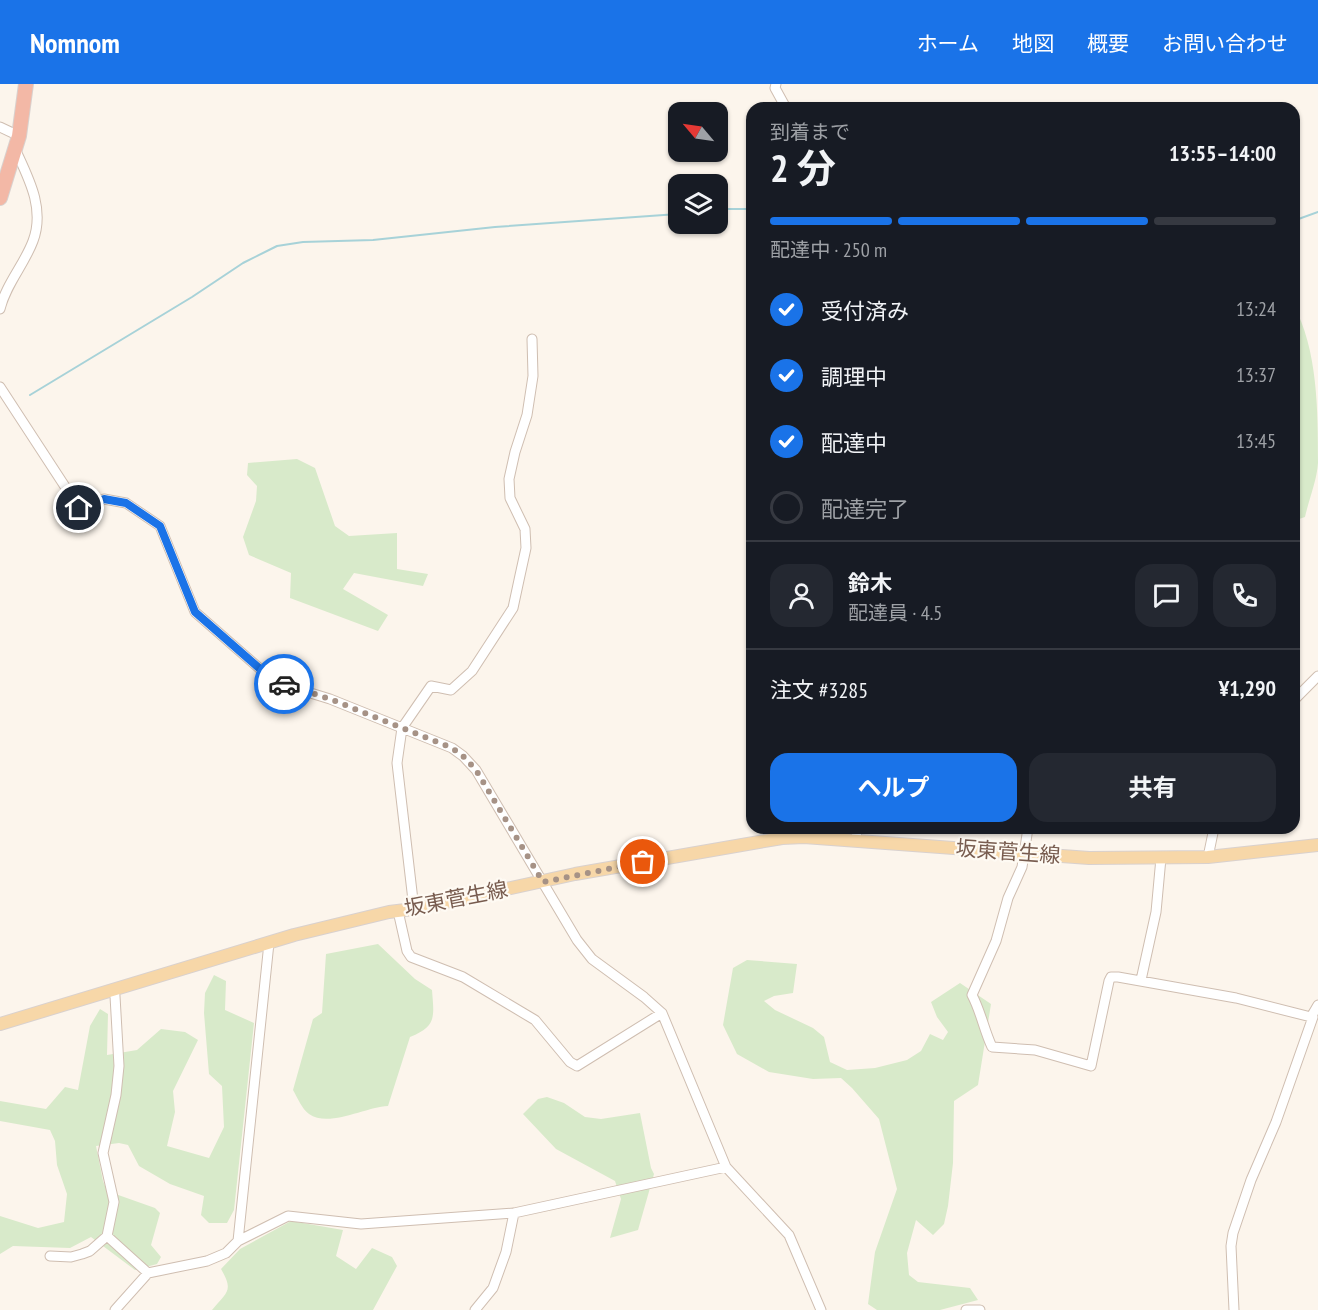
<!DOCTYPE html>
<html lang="ja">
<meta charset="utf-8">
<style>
:root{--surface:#171b24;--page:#242831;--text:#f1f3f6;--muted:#9ea1a6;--line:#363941;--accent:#1a73e8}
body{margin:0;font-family:"PT Sans Narrow","Noto Sans JP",sans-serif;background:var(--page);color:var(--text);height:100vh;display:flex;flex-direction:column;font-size:22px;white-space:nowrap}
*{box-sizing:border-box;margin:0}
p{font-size:20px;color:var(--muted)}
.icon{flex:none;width:33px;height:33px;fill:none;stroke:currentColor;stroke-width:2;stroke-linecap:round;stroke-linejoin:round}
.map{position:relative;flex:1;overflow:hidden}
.drawer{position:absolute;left:746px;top:18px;width:554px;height:732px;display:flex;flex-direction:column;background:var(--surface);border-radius:18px;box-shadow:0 2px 4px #0004}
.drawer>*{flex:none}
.needle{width:39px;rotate:299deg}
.buttons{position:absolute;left:668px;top:18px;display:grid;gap:12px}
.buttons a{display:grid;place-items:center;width:60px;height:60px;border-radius:12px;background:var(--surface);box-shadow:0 2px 4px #0004;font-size:30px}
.pin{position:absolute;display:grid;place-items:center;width:51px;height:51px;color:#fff;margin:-26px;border:3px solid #fff;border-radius:50%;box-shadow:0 2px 6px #0007}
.courier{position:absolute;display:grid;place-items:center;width:60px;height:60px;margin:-30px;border:4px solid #1a73e8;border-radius:50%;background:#fff;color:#222;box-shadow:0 2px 8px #0007}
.summary em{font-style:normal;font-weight:700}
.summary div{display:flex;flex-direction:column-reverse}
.summary{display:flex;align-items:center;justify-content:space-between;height:102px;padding:0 24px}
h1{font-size:39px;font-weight:700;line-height:45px}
.bar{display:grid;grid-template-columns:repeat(4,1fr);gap:9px 6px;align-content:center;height:72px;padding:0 24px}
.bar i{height:8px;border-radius:4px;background:var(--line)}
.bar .selected{background:var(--accent)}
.bar p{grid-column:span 4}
.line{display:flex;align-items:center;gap:15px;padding:0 24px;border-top:2px solid var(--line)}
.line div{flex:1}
.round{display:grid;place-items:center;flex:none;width:63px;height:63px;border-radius:18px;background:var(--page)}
ol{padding:0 24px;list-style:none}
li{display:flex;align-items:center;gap:18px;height:66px}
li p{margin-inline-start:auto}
li .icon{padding:6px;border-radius:50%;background:var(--accent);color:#fff;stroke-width:4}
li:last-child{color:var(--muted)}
li i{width:33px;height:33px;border:3px solid var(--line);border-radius:50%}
.primary-button{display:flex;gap:12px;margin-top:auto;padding:12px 24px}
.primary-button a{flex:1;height:69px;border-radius:18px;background:var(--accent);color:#fff;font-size:24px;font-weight:700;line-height:69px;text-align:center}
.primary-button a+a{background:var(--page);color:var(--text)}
header{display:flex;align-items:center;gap:36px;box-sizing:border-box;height:84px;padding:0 30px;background:var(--accent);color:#fff}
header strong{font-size:28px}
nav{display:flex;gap:33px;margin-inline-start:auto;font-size:21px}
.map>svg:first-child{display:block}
</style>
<header>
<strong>Nomnom</strong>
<nav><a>ホーム</a><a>地図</a><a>概要</a><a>お問い合わせ</a></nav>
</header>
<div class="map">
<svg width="1318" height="1226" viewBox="0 0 1318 1226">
<rect width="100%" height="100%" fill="#fcf5ec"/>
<path fill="#d8eaca" d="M1293,220C1318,265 1318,328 1318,379C1317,396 1309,415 1305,433L1293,437Z
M297,375L315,384L335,442L349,452L397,449V485L428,490L423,502L354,489L343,505L388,531L378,547L290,514L291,489L249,471L243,453L256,417L257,402L247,391L248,379Z
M378,860L415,895L432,906C434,933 437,942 410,953L388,1022C365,1023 329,1044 309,1030C302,1025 297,1013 293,1006L313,935L322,929L326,870Z
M747,876L797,880L793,909L774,912L764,917L775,926L813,944L824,953L830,978L847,986L875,984L907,976L921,967L930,950L943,956L948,948L937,933L931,918L960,899L991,920L978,1001L954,1017L953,1079L948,1122L944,1140L933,1151L916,1136L907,1169L909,1191L918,1198L970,1204L978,1216L940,1226H877L868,1220L875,1168L897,1105L879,1035L852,1004L841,994L813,995L769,988L737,970L723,941L733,884Z
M214,891L226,897L225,926L254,939L234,1126L227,1139H209L201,1131L204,1112L170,1100L139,1082L128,1061L119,1059L96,1062L103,1097L107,1107L155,1124L160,1129L151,1161L161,1173L157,1180L135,1186L91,1153L70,1164L13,1162L0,1170V1132L38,1144L64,1138L67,1110L57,1081L55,1057L50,1046L0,1037V1017L46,1025L65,1003L78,1006L90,942L100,925L108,930L107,971L137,966L161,945L185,948L198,956L173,1007L175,1028L167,1062L209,1074L224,1043L222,1002L209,990L204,929L205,909Z
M547,1013L564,1019L585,1033L601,1035L640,1029L651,1084L654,1090L638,1146L610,1154L621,1115L615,1097L556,1065L523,1030L538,1015Z
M291,1137L343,1146L336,1172L356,1185L372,1164L392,1173L397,1182L373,1226H212C227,1208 234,1207 221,1185L240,1165Z"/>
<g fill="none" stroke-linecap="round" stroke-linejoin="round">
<path stroke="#a7d2d8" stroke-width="2" d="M717,125H752
M1293,137L1318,128
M30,311L192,213L243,179L277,162L303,158L373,156L495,143L678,130"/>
<defs>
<path id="minor" d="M776,0L775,4L786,24
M0,43L19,52
M0,225C6,200 24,181 33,157C45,125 29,95 16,67
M0,303L79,424L84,426L104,415L126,419L160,442L195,528L275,598L330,615L452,664L463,672L476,686L577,856L592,875L644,913L662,929L726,1083L789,1151L821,1226
M1293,617L1318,592
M1028,744L1022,783L1008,814L996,857L972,911C981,928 984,946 992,963L1035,966L1091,982L1109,897L1111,893H1118L1236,914L1311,933
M856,757L857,744
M1208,773L1214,744
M414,825L397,679L402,644L431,602L451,606L472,587L513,524L519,496L526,464L525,445L510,414L509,395L515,368L527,331L533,292L532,255
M398,827L407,867L411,873L463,893L535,936L570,978L577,982L662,929
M1141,896L1156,828L1161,774
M107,1152L148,1189
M238,1157L269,859
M50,1172L71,1173L82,1170L90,1167L107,1152L114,1118L103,1069L116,1011L119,982L115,912L113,905
M115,1226L148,1189L207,1177L226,1169L238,1157L288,1132L361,1140L514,1129L726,1083
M475,1226L493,1204L506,1168L514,1129
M966,1226H980
M1234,1226L1231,1162L1233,1149L1251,1096L1276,1038L1313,933H1311L1318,921"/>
<path id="major" d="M0,940L294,851L389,828L414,825L575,790L782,754L804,753L1089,774L1208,773L1318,761"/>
<path id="highway" d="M0,114L19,52L26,0"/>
</defs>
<use href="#minor" stroke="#cfbeb1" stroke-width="11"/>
<use href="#major" stroke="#d9d1ce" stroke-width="14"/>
<use href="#highway" stroke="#d9d1ce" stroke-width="16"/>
<use href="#minor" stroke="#fff" stroke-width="9"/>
<use href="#major" stroke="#f7d7a8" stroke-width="12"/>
<use href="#highway" stroke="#f3b8a6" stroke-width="14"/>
</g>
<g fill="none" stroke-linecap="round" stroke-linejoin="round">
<path stroke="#a69286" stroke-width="6" stroke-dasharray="0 10.8" d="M284,600L330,615L452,664L463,672L476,686L543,798L643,778"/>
<path stroke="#1a73e8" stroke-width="8" d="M79,424L84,426L104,415L126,419L160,442L195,528L275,598L284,600"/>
</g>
<g text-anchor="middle" stroke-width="4.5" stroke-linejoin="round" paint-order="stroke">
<g font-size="21" fill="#785c4f" stroke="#fefaf3">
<text transform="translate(1008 768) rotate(4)" y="7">坂東菅生線</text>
<text transform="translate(456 815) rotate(-11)" y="7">坂東菅生線</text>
</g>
</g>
</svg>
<div class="buttons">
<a><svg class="needle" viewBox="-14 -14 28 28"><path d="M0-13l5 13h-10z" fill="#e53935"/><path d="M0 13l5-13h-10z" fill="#9ea1a6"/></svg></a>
<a><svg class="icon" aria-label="layers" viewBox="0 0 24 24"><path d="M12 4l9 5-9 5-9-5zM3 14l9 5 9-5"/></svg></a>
</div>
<div class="pin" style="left:643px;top:778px;background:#ea580c"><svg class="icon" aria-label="bag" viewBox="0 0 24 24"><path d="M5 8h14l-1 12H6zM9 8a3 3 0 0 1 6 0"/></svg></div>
<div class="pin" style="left:79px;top:424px;background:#1f2937"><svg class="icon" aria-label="home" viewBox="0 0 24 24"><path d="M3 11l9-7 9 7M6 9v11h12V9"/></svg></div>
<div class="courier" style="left:284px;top:600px"><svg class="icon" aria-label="car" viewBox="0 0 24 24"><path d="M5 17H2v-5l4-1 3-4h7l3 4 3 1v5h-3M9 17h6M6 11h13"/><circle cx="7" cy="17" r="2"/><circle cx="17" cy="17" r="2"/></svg></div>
<section class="drawer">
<div class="summary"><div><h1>2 分</h1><p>到着まで</p></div><em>13:55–14:00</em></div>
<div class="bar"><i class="selected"></i><i class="selected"></i><i class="selected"></i><i></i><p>配達中 · 250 m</p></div>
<ol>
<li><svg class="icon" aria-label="check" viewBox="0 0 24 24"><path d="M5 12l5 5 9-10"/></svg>受付済み<p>13:24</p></li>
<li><svg class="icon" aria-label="check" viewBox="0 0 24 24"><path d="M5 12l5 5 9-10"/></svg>調理中<p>13:37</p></li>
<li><svg class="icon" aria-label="check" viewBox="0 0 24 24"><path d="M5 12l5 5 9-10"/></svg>配達中<p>13:45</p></li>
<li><i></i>配達完了</li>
</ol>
<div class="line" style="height:108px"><a class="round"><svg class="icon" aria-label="person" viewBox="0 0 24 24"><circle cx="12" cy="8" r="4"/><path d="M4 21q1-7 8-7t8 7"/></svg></a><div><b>鈴木</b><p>配達員 · 4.5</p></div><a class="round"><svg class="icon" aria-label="chat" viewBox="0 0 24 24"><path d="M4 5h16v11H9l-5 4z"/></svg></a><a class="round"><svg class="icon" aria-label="phone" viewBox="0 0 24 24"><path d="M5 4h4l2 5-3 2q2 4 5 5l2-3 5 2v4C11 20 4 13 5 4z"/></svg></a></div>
<div class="line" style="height:78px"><div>注文 #3285</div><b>¥1,290</b></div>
<div class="primary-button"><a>ヘルプ</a><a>共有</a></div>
</section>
</div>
